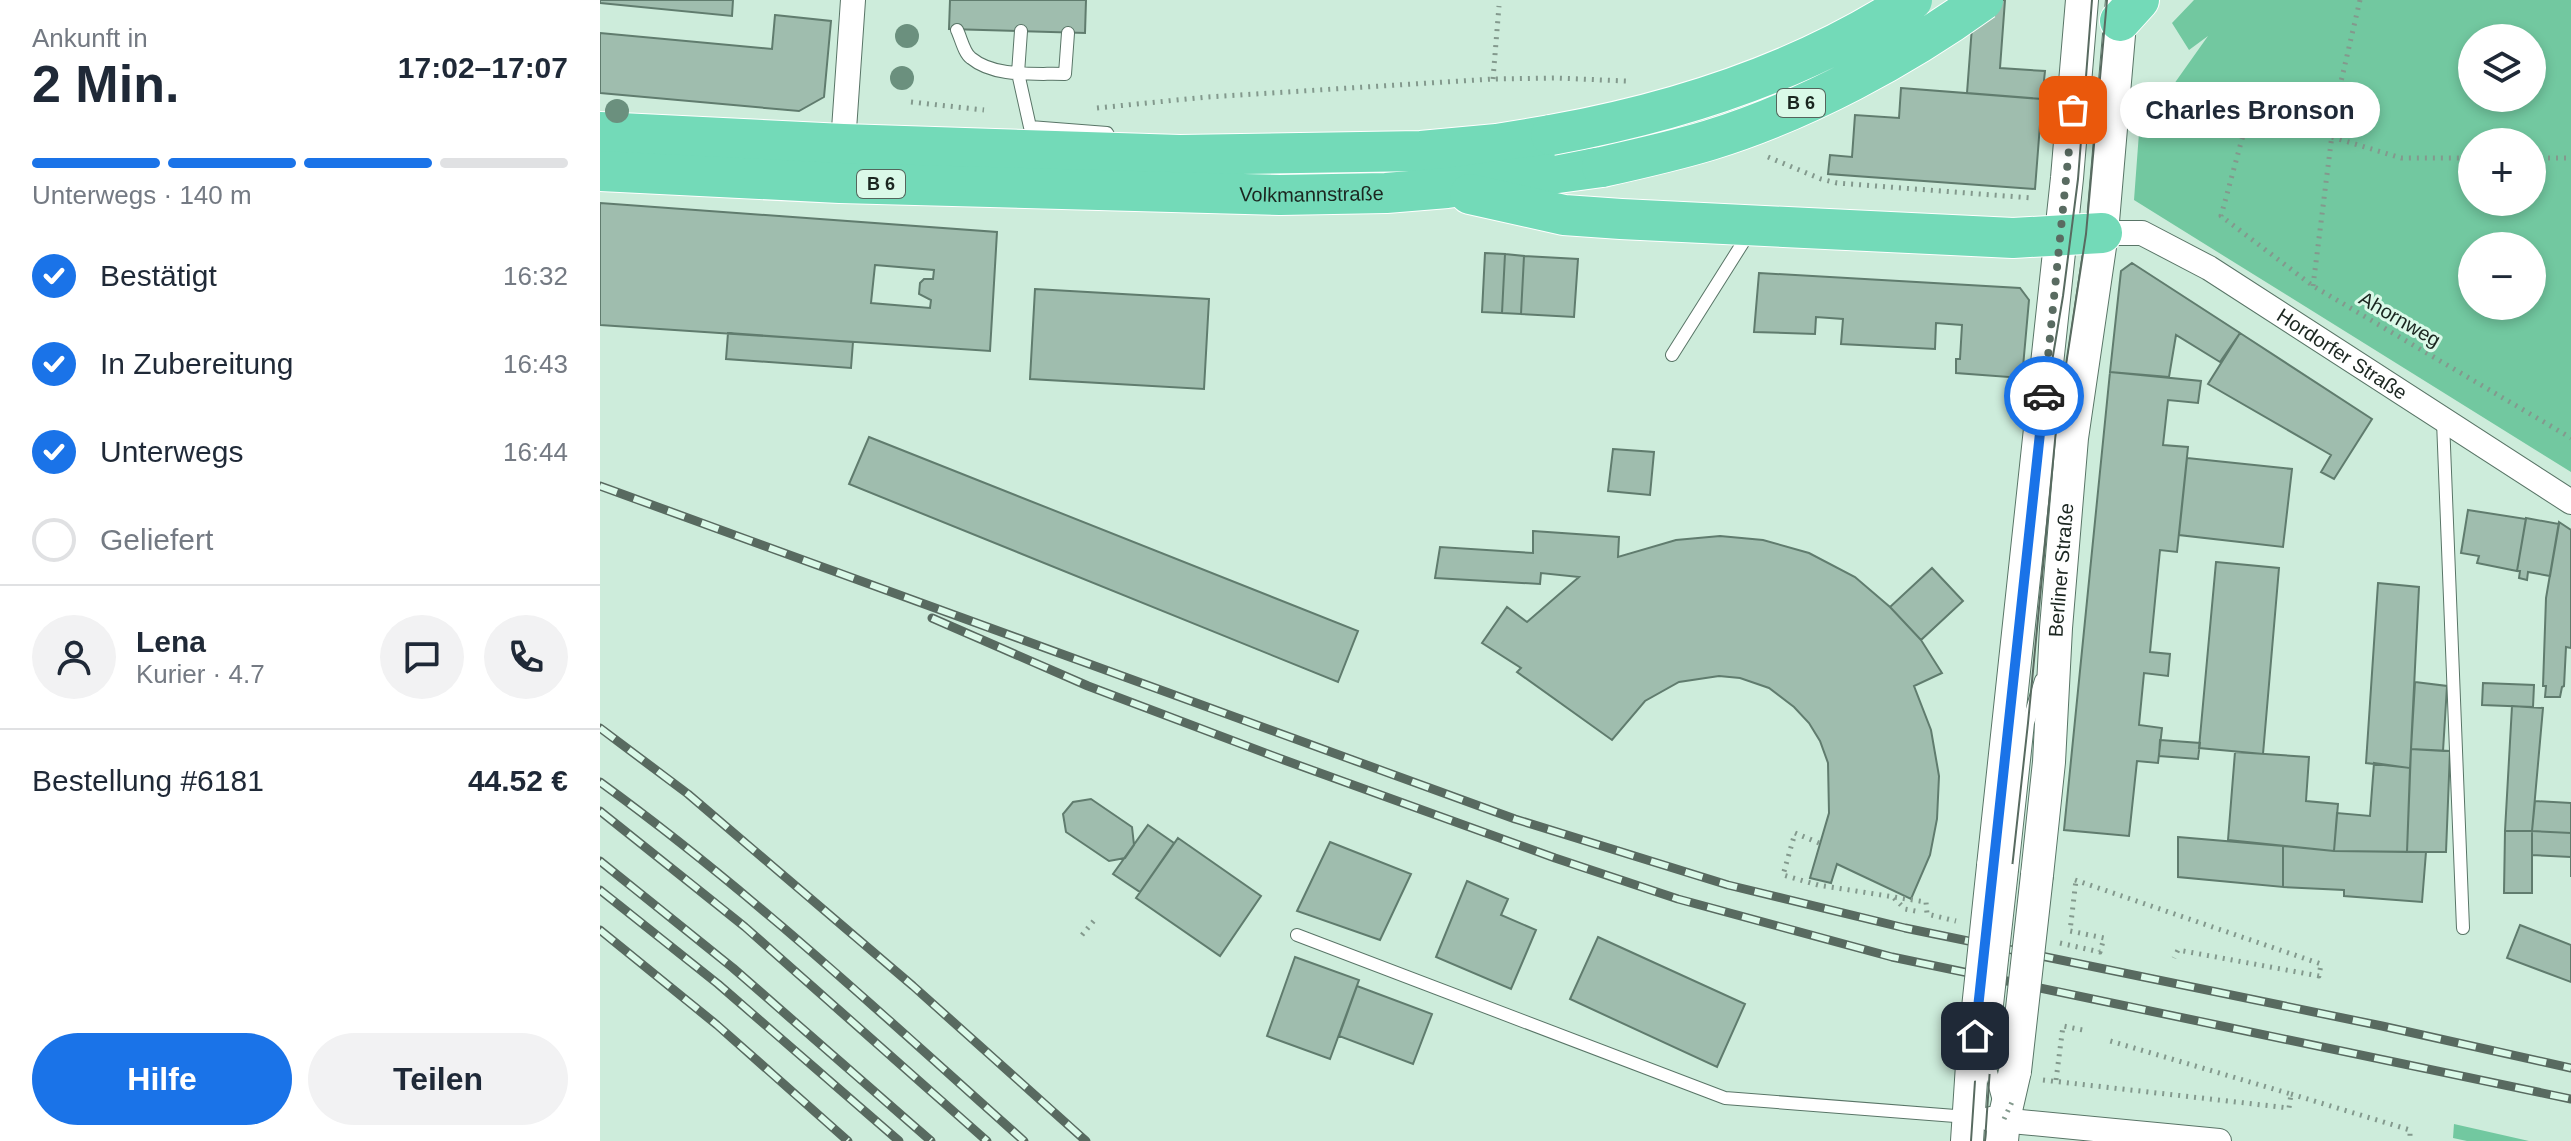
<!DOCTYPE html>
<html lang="de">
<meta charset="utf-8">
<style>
:root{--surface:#fff;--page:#f2f2f3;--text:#1f2937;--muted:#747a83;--line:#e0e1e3;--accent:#1a73e8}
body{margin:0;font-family:Arial,sans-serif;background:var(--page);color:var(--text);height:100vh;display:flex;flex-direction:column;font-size:30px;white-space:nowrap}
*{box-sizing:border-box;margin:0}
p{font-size:26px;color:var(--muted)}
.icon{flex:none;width:44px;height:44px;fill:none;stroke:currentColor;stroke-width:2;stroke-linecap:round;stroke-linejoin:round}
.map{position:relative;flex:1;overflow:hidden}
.panel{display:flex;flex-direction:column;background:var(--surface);width:600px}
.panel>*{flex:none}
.fabs{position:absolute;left:1858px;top:24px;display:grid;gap:16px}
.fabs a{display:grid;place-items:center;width:88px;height:88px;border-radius:50%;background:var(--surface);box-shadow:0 4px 12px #0003;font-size:40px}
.pin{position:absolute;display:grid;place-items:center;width:68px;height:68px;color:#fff;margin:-34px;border-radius:16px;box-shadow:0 4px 12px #0006}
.courier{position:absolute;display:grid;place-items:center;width:80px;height:80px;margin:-40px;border:6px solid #1a73e8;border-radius:50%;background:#fff;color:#222;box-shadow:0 2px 10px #0007}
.bubble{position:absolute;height:56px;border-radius:28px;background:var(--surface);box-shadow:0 4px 12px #0003;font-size:26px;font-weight:700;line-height:56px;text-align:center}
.overview em{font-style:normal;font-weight:700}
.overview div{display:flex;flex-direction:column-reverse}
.overview{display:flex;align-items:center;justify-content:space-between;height:136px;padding:0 32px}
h1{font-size:52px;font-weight:700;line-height:60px}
.bar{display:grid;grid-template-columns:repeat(4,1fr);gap:12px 8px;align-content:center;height:96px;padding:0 32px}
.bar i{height:10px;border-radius:6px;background:var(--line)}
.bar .current{background:var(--accent)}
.bar p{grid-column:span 4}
.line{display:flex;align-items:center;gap:20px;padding:0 32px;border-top:2px solid var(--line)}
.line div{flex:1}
.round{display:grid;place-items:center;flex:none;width:84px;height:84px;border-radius:42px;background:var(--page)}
ol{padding:0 32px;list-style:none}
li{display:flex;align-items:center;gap:24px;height:88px}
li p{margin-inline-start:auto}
li .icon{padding:8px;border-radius:50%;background:var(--accent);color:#fff;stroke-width:4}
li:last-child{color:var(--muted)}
li i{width:44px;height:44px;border:4px solid var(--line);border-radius:50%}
.cta{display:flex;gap:16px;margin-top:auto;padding:16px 32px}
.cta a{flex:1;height:92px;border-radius:48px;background:var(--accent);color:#fff;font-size:32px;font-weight:700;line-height:92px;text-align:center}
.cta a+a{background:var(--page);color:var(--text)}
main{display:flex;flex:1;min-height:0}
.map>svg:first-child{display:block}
</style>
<main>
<section class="panel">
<div class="overview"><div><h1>2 Min.</h1><p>Ankunft in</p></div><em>17:02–17:07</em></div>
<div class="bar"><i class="current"></i><i class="current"></i><i class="current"></i><i></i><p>Unterwegs · 140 m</p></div>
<ol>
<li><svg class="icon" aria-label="check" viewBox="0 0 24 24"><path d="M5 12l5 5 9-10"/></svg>Bestätigt<p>16:32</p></li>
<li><svg class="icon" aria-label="check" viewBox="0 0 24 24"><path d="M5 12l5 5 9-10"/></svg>In Zubereitung<p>16:43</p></li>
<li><svg class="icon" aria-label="check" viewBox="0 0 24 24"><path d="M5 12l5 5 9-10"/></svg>Unterwegs<p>16:44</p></li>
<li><i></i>Geliefert</li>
</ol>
<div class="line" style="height:144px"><a class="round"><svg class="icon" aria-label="person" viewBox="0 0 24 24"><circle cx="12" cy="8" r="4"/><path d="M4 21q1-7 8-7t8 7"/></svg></a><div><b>Lena</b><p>Kurier · 4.7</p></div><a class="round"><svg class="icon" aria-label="chat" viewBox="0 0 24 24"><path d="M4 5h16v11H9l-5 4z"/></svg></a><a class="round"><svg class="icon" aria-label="phone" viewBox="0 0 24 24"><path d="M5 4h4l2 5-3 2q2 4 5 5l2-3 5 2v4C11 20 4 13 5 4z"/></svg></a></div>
<div class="line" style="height:104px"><div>Bestellung #6181</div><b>44.52 €</b></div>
<div class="cta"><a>Hilfe</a><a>Teilen</a></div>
</section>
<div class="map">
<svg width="1971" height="1141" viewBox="0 0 1971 1141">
<rect width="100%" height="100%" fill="#cdecdb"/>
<path fill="#72c8a0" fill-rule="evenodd" d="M1594,0H1971V472L1534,200L1541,106L1565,107L1569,91L1608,36L1589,50L1572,23ZM1932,38V98H1872V38ZM1932,142V202H1872V142ZM1932,246V306H1872V246Z
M1854,1124L1929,1141H1867L1853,1138Z"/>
<path fill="#9fbdae" stroke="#607c6e" stroke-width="2" fill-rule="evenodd" d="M0,0H133L132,16L0,3Z
M350,0H486L485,33L349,29Z
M1374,0H1405L1400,68L1445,71L1442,99L1367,93Z
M175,15L231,21L224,97L199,111L0,93V33L172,49Z
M1301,88L1442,99L1435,189L1228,174L1230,155L1252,157L1255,115L1299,118Z
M0,203L397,232L390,351L0,325ZM275,265L334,270L333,279H324L320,283L319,294L331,300L330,308L271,303Z
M885,253L905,254L902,313L882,312Z
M905,254L924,256L921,314L902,313Z
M924,256L978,259L974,317L921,314Z
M1532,263L1640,333L1620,362L1576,335L1569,377L1510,372L1521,271Z
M1159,273L1420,288L1429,300L1422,378L1356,373V359H1360L1362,325L1336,323L1335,349L1241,344L1243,319L1216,317L1215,334L1154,332Z
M435,289L609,299L604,389L430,379Z
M128,333L253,342L251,368L126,359Z
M1640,333L1772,419L1734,479L1721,472L1731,455L1608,384Z
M1510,372L1601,381L1598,403L1568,400L1563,445L1588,447L1577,552L1560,550L1550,652L1570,654L1568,676L1544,673L1539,725L1562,728L1558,763L1537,761L1529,836L1464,830Z
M269,437L758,631L738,682L249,484Z
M1013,449L1054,452L1050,495L1008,491Z
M1587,458L1692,469L1683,547L1579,535Z
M1868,510L1926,519L1917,571L1877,563L1879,556L1861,553Z
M1926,518L1959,524L1950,576L1928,572L1927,580L1919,578L1920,571H1917Z
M1959,522L1971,530V648L1966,647L1964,686L1962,687L1960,697H1945L1946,686H1943L1946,598Z
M933,531L1019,537L1018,557L1076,540L1120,536L1163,540L1209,553L1255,577L1290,607L1321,640L1342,673L1314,686L1331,730L1339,776L1337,819L1330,855L1311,899L1237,864L1231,883L1210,878L1229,813L1228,763L1220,741L1209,723L1194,707L1169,688L1140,678L1119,676L1079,682L1045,701L1012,740L917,672L921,668L882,643L907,607L927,622L979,577L941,573L940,584L835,578L840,547L933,553Z
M1616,562L1679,568L1663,754L1599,748Z
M1332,568L1363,601L1321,640L1290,607Z
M1778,583L1819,587L1810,768L1766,763Z
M1815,682L1847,686L1843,751L1811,749Z
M1883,683L1934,685L1933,707L1882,705Z
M1912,706L1943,708L1932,831H1905Z
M1560,740L1600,743L1598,759L1559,756Z
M1811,749L1850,751L1846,852H1807Z
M1635,752L1709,757L1706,801L1738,804L1734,851L1628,840Z
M1774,763L1810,768L1807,852L1734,851L1737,813L1770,816Z
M491,799L532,827L534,845L525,858L509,861L466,832L463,814L473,802Z
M1935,801L1971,803V833L1932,831Z
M548,825L574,843L540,892L513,874Z
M1905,831H1932V893H1904Z
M1932,831L1971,833V877V857L1932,855Z
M1578,837L1683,846V887L1578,877Z
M578,838L661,896L620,956L536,898Z
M730,842L811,874L780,940L697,911Z
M1683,846L1734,851L1826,852L1822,902L1744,896V890L1683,887Z
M867,881L908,899L901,915L936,930L911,989L836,957Z
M1920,925L1971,945V982L1907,958Z
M998,937L1145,1004L1117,1067L970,999Z
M695,957L759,980L730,1059L667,1036Z
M757,986L832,1014L813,1064L739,1036Z"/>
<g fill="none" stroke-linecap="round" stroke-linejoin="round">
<defs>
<path id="service" d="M357,30C361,38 364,53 371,58C395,78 436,73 465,74L468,33
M421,31L418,73L430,127L507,133L513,145
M1072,355L1149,233
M1843,421L1863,928
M1412,870L1428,723L1441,680
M697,935L1125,1098L1368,1117
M1390,1068L1399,1101"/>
<g id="minor">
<path d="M243,144L253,0"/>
<path id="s1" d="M1502,233H1542L1609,268L1971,502"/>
<path d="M1390,1119L1619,1141"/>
</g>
<g id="tertiary">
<path d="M1393,866L1467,178L1482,0"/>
<path id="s2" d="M1437,875L1449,762L1456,628L1472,438L1502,233L1522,0"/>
<path d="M1367,1141L1372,1065"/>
<path d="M1402,1141L1404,1119L1415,1071"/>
</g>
<g id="primary">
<path d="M1520,21L1539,0"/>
<path d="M0,132L243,144L580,155L821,151L897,144L951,135"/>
<path id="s3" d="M0,171L240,183L680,195L786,193L847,188L1002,167"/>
<path d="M870,194L964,215L1021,219L1413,238L1502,233"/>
</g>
</defs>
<use href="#service" stroke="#597567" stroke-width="14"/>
<use href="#minor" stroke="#597567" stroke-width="26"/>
<use href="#tertiary" stroke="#597567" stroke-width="34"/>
<use href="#primary" stroke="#fff" stroke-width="42"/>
<path stroke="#83998d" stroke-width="5" stroke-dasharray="2 6" stroke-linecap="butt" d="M1760,0L1736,103L1654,95L1621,216L1713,286L1971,438
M893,79L899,6
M1543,89L1654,95
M311,102L384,110
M497,108L607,97L893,79L956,78L1026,81
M1732,137L1801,158H1872
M1168,157L1221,179L1237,183L1432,198
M1932,158H1971
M1713,286L1736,103
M1219,843L1195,833L1183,875L1218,885L1326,902L1327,914L1356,921
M1475,880L1721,964L1719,976L1578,950L1574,958
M1294,898L1305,909L1320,912
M482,935L497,917
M1460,943L1500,952L1504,938L1470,931L1476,880
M1443,1080L1689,1108L1691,1094L1507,1040
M1456,1080L1463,1026L1488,1031
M1691,1094L1810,1130V1141"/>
<use href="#service" stroke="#fff" stroke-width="12"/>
<use href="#minor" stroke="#fff" stroke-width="24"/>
<use href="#tertiary" stroke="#fff" stroke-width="32"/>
<use href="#primary" stroke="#73dab8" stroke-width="40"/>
<path stroke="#586a60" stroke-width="2" d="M1371,1141L1376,1066L1441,427L1463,296L1478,179L1492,0
M1385,1141L1390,1068L1428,723L1456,430L1486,234L1507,0"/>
<defs>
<path id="rail" d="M0,486L915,819L1128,885L1305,928L1782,1026L1971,1068
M332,618L488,686L684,760L955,858L1078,899L1292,957L1971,1099
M0,728L88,794L313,986L486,1141
M0,782C149,890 286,1018 424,1141
M0,811L145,927L387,1141
M0,861L133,968L331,1141
M0,890L118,984L299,1141
M0,930L117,1025L248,1141"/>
</defs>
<use href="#rail" stroke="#586a60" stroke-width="9"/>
<use href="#rail" stroke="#daf9e8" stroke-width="6" stroke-dasharray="18" stroke-linecap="butt"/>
<defs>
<path id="service-bridge" d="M1390,1068L1412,870"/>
<path id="tertiary-bridge" d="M1372,1065L1393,866
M1415,1071L1437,875"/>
<path id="primary-bridge" d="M951,135C1079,112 1203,72 1312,0
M1002,167C1038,159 1074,151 1110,140C1204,111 1303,58 1383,0"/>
</defs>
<use href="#service-bridge" stroke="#597567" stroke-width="14" stroke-linecap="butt"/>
<use href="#tertiary-bridge" stroke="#597567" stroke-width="34" stroke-linecap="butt"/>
<use href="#primary-bridge" stroke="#fff" stroke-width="42" stroke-linecap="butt"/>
<path stroke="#83998d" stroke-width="5" stroke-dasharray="2 6" stroke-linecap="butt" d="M1404,1119L1412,1102"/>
<use href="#service-bridge" stroke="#fff" stroke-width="12"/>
<use href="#tertiary-bridge" stroke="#fff" stroke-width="32"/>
<use href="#primary-bridge" stroke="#73dab8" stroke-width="40"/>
</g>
<g fill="#6b907e">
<circle cx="307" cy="36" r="12"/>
<circle cx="302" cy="78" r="12"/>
<circle cx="17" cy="111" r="12"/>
</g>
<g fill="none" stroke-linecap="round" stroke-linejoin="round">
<path stroke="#596b61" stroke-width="8" stroke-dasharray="0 14.4" d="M1444,396L1473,110"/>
<path stroke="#1a73e8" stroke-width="10" d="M1375,1036L1444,396"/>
</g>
<g text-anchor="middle" stroke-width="6" stroke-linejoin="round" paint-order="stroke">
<g fill="#daf9e8" stroke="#54655c" stroke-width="2">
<rect x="1177" y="89" width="48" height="28" rx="6"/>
<rect x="257" y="170" width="48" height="28" rx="6"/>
</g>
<g font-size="18" font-weight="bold" fill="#1b2620">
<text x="1201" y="109">B 6</text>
<text x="281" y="190">B 6</text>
</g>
<g font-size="20" fill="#1b2620" stroke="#daf9e8">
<text dy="7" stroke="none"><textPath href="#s3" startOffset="712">Volkmannstraße</textPath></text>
<text transform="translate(1800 319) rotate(30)" y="7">Ahornweg</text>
<text dy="7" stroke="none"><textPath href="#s1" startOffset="274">Hordorfer Straße</textPath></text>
<text dy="7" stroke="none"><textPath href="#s2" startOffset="306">Berliner Straße</textPath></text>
</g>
</g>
</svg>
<div class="fabs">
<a><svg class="icon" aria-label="layers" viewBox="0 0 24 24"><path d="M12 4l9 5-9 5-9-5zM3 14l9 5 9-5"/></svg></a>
<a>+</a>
<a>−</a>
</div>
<div class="pin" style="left:1473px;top:110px;background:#ea580c"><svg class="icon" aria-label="bag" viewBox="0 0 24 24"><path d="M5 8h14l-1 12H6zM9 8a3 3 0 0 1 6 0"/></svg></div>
<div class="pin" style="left:1375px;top:1036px;background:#1f2937"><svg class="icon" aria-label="home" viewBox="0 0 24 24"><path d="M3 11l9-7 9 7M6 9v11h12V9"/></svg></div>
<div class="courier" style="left:1444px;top:396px"><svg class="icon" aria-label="car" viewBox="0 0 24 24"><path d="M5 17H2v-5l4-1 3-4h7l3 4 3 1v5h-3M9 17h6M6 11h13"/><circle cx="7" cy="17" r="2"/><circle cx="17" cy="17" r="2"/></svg></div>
<div class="bubble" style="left:1520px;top:82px;width:260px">Charles Bronson</div>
</div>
</main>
